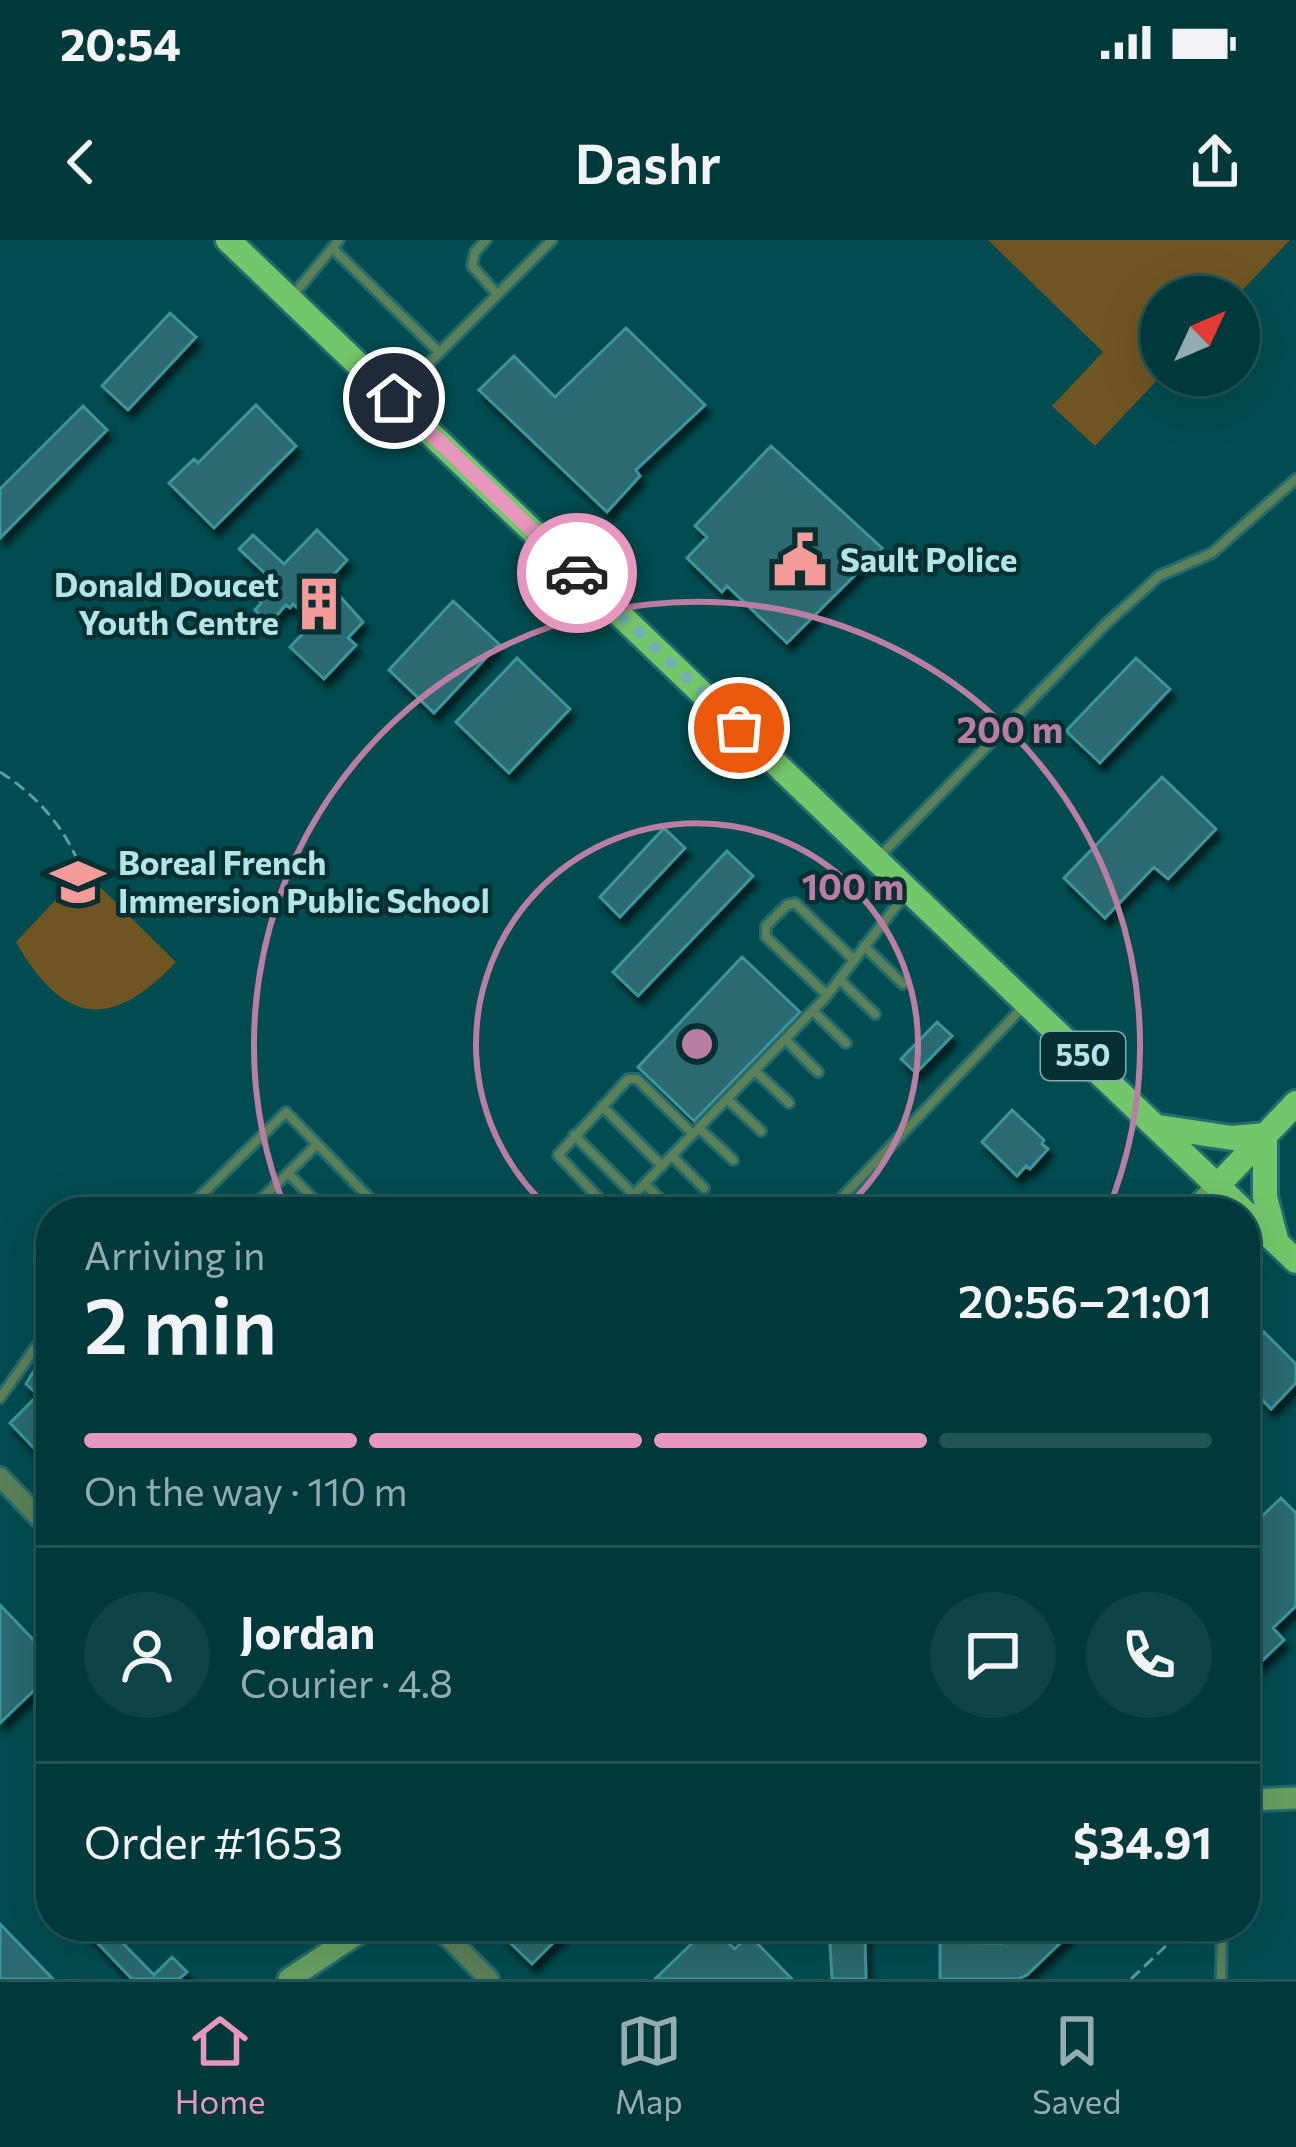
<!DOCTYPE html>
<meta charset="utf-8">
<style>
:root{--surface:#00393c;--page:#0e4447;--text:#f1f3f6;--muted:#95acaf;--line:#225356;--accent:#e797bd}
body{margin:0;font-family:Commissioner,sans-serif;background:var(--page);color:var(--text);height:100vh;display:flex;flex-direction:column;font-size:45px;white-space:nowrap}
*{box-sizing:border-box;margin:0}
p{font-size:39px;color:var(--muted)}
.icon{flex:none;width:66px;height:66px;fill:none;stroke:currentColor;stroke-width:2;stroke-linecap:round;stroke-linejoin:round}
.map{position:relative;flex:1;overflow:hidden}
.details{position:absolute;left:36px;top:957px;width:1224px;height:744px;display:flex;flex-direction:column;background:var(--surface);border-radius:48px;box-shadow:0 12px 48px #0002,0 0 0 3px var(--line)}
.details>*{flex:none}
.needle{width:78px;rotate:46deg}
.tools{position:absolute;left:1140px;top:36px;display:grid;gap:24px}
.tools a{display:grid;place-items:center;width:120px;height:120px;border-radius:50%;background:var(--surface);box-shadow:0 12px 48px #0002,0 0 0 3px var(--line);font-size:60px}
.pin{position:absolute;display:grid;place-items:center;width:102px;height:102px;color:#fff;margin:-51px;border:6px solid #fff;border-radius:50%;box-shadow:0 3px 12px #0007}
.courier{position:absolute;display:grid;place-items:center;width:120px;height:120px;margin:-60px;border:9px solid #e797bd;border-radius:50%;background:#fff;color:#222;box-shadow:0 3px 15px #0007}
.head em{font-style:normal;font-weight:600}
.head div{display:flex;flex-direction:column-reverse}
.head{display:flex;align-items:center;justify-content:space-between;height:204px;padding:0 48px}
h1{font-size:78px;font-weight:600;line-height:90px}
.bar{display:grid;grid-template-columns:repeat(4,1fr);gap:18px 12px;align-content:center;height:144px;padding:0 48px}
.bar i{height:15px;border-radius:9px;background:var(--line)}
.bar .current{background:var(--accent)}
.bar p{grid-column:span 4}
.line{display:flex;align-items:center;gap:30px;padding:0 48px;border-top:3px solid var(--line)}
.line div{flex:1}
.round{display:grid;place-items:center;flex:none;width:126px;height:126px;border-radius:63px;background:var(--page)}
.status{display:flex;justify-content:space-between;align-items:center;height:84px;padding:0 60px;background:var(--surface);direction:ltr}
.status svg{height:33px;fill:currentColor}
header{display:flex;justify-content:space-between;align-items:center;height:156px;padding:0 48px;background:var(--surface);font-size:54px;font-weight:600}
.tabs{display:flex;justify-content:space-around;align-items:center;height:168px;border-top:3px solid var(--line);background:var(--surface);font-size:33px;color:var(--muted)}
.tabs a{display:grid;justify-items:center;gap:6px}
.tabs .current{color:var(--accent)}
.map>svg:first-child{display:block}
</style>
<div class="status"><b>20:54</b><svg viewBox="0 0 49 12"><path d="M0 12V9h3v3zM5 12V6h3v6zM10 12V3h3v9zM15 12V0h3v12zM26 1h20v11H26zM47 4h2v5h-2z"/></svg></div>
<header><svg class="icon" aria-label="back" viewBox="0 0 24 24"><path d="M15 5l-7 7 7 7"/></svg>Dashr<svg class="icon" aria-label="share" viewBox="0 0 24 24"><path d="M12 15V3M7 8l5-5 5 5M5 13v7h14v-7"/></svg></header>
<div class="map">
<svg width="1296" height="1739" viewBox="0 0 1296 1739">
<defs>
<filter id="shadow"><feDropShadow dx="4.5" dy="8" stdDeviation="3" flood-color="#0009"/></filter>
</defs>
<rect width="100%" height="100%" fill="#004c50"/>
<path fill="#6f5522" d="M988,0H1290L1236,57H1161L1162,135L1095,206L1052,166L1103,112Z
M78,636L91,638L176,722C110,792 63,784 16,702Z"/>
<path fill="#2a6b6f" stroke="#3b979d" stroke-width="3" filter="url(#shadow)" d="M170,73L196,97L128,170L102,146Z
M626,88L705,165L636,230L640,236L607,272L479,150L514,116L555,157Z
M256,165L296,206L214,288L169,243L194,219L198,223Z
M83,166L107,190L0,298V249Z
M771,206L882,308L787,403L727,346L722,352L687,318L707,297L695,286Z
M317,290L347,320L327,342L363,382L348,398L356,405L324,439L290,407L313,383L293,364L290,368L286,365L269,384L255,370L261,363L256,358L268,346L265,343L270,338L239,309L253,295L284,324Z
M453,361L499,404L434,473L389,430Z
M517,418L570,469L509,533L456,482Z
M1136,418L1170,449L1100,523L1066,491Z
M1162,537L1216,589L1168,639L1154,627L1105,678L1064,638Z
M664,588L685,608L620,677L600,657Z
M727,611L753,636L638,756L613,732Z
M742,717L800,772L694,881L638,827Z
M937,782L952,796L916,833L901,819Z
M1012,870L1044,900L1042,904L1048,909L1030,929L1026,926L1017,936L982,902Z
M1264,1092L1296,1124V1143L1271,1169L1245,1142V1112Z
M41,1119L51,1125V1226L10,1183L38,1155L26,1144Z
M1281,1258L1296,1273V1366L1273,1388L1284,1400L1245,1437V1276L1253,1285Z
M0,1365L51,1418V1434L0,1483Z
M0,1684L53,1739H0Z
M81,1686H106L154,1735L172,1717L187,1732L179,1739H132Z
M515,1686H570L532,1724L504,1697Z
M710,1686L735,1709L749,1695L792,1739H655Z
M829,1686H875L865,1698L866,1739H832Z
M1020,1686H1078L1027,1735L1018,1739H940V1702L1002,1703Z"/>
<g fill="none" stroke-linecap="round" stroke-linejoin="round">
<defs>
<path id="service" d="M486,0L475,12L472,26L497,54
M332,8L439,112
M294,54L339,0
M395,157L552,0
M878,618L1106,384L1159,336L1212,313L1296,239
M864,706L903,744
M839,739L875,774
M827,755L766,697V686L787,665L795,663L854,720
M813,771L846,803
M785,799L818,832
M755,831L789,863
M727,859L761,891
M602,866L662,926
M699,888L733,920
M574,895L634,955
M672,916L704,948
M288,933L317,904L383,972
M645,944L673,972
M184,972L286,872L317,904
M248,972L288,933L326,972
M612,972L558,915L628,839H637L693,894
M617,972L824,759L904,656
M828,972L1022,768
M0,1158L35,1108L51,1091
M1221,1739L1222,1686"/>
<path id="tertiary" d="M0,1237L51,1290
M437,1686L489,1739"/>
<path id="secondary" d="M1192,972L1218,945
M1245,1560L1296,1558
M289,1739L369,1686"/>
<path id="trunk" d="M228,0L1296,1021
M1159,887L1232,898L1265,895
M1265,895V957L1276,999
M1218,945L1296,863"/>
</defs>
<use href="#service" stroke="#236b6f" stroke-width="14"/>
<use href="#tertiary" stroke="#236b6f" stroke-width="24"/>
<use href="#secondary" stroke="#236b6f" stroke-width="27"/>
<use href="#trunk" stroke="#236b6f" stroke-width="30"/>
<path stroke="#5e9ea2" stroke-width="3" stroke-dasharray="12 6" stroke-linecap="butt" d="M0,532C37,555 66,589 81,629
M1131,1739L1187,1686"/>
<use href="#service" stroke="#5c8057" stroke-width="8"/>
<use href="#tertiary" stroke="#5c8057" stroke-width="18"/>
<use href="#secondary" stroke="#68a161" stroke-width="21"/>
<use href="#trunk" stroke="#74c66a" stroke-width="24"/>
</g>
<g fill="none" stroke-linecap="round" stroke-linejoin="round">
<path stroke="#73afb3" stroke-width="12" stroke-dasharray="0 21.6" d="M577,333L739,488"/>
<path stroke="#e797bd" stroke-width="15" d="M394,158L577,333"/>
</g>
<g fill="none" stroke="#ba7ea2" stroke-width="6">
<path d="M552 971A221 221 0 1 1 842 971"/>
<path d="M286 970A443 443 0 1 1 1108 970"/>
</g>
<defs>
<symbol id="civic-bare" viewBox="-9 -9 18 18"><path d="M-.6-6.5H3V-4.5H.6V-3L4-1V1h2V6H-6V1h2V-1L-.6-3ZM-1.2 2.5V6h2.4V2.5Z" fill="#f59b99" stroke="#062f31" stroke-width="2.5" paint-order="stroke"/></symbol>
<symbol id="building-bare" viewBox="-9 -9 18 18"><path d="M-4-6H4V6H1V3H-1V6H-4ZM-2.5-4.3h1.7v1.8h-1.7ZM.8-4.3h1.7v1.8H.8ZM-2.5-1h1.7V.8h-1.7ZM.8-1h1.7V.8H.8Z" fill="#f59b99" stroke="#062f31" stroke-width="2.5" paint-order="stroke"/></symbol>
<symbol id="school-bare" viewBox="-9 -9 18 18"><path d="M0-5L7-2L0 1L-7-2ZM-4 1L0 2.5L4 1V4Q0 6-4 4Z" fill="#f59b99" stroke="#062f31" stroke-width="2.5" paint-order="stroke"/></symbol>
</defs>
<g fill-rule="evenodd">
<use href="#civic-bare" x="762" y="282" width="76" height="76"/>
<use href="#building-bare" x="281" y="326" width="76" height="76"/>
<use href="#school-bare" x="40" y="604" width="76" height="76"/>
</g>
<g text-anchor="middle" stroke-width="9" stroke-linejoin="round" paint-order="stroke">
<rect fill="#062f31" stroke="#7eaeb2" stroke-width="3" x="1041" y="792" width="84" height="48" rx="9"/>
<g font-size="30" font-weight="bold" fill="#b1e5e9">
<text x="1083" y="826">550</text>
</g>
<g font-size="33" font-weight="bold" fill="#b1e5e9" stroke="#062f31" text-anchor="start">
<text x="840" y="332">Sault Police</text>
<text x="279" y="357" text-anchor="end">Donald Doucet<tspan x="279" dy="38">Youth Centre</tspan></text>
<text x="118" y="635">Boreal French<tspan x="118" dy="38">Immersion Public School</tspan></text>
</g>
</g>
<circle cx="697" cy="804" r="18" fill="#ba7ea2" stroke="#062f31" stroke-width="6"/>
<g font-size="36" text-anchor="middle" font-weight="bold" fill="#ba7ea2" stroke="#062f31" stroke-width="9" stroke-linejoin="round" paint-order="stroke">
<text x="1010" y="503">200 m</text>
<text x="853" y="660">100 m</text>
</g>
</svg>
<div class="tools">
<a><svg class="needle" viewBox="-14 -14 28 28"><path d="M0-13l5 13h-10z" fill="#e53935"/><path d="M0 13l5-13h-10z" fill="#95acaf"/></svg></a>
</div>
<div class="pin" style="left:739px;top:488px;background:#ea580c"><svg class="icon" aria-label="bag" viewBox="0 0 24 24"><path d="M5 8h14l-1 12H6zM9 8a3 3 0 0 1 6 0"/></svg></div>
<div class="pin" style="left:394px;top:158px;background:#1f2937"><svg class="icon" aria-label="home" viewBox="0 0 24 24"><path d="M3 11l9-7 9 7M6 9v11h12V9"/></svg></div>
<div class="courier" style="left:577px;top:333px"><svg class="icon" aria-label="car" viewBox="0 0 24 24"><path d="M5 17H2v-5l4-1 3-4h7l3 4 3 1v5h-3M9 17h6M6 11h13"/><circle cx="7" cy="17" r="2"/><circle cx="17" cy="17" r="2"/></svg></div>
<section class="details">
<div class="head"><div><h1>2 min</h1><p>Arriving in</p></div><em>20:56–21:01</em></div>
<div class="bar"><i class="current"></i><i class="current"></i><i class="current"></i><i></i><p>On the way · 110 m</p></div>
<div class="line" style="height:216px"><a class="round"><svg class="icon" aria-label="person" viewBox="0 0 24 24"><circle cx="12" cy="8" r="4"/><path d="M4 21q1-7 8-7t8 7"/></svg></a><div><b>Jordan</b><p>Courier · 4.8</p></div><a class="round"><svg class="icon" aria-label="chat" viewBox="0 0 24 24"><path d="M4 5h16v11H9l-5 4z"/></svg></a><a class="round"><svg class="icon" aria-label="phone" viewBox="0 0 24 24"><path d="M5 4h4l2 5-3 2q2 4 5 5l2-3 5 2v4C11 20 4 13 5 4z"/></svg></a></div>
<div class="line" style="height:156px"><div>Order #1653</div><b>$34.91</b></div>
</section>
</div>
<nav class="tabs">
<a class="current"><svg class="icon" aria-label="home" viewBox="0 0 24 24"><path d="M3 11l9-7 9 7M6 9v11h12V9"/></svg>Home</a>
<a><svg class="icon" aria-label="map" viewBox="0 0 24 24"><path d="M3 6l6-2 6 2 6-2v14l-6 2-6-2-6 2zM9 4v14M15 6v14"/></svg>Map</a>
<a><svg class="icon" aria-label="saved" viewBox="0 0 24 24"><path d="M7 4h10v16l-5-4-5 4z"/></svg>Saved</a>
</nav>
